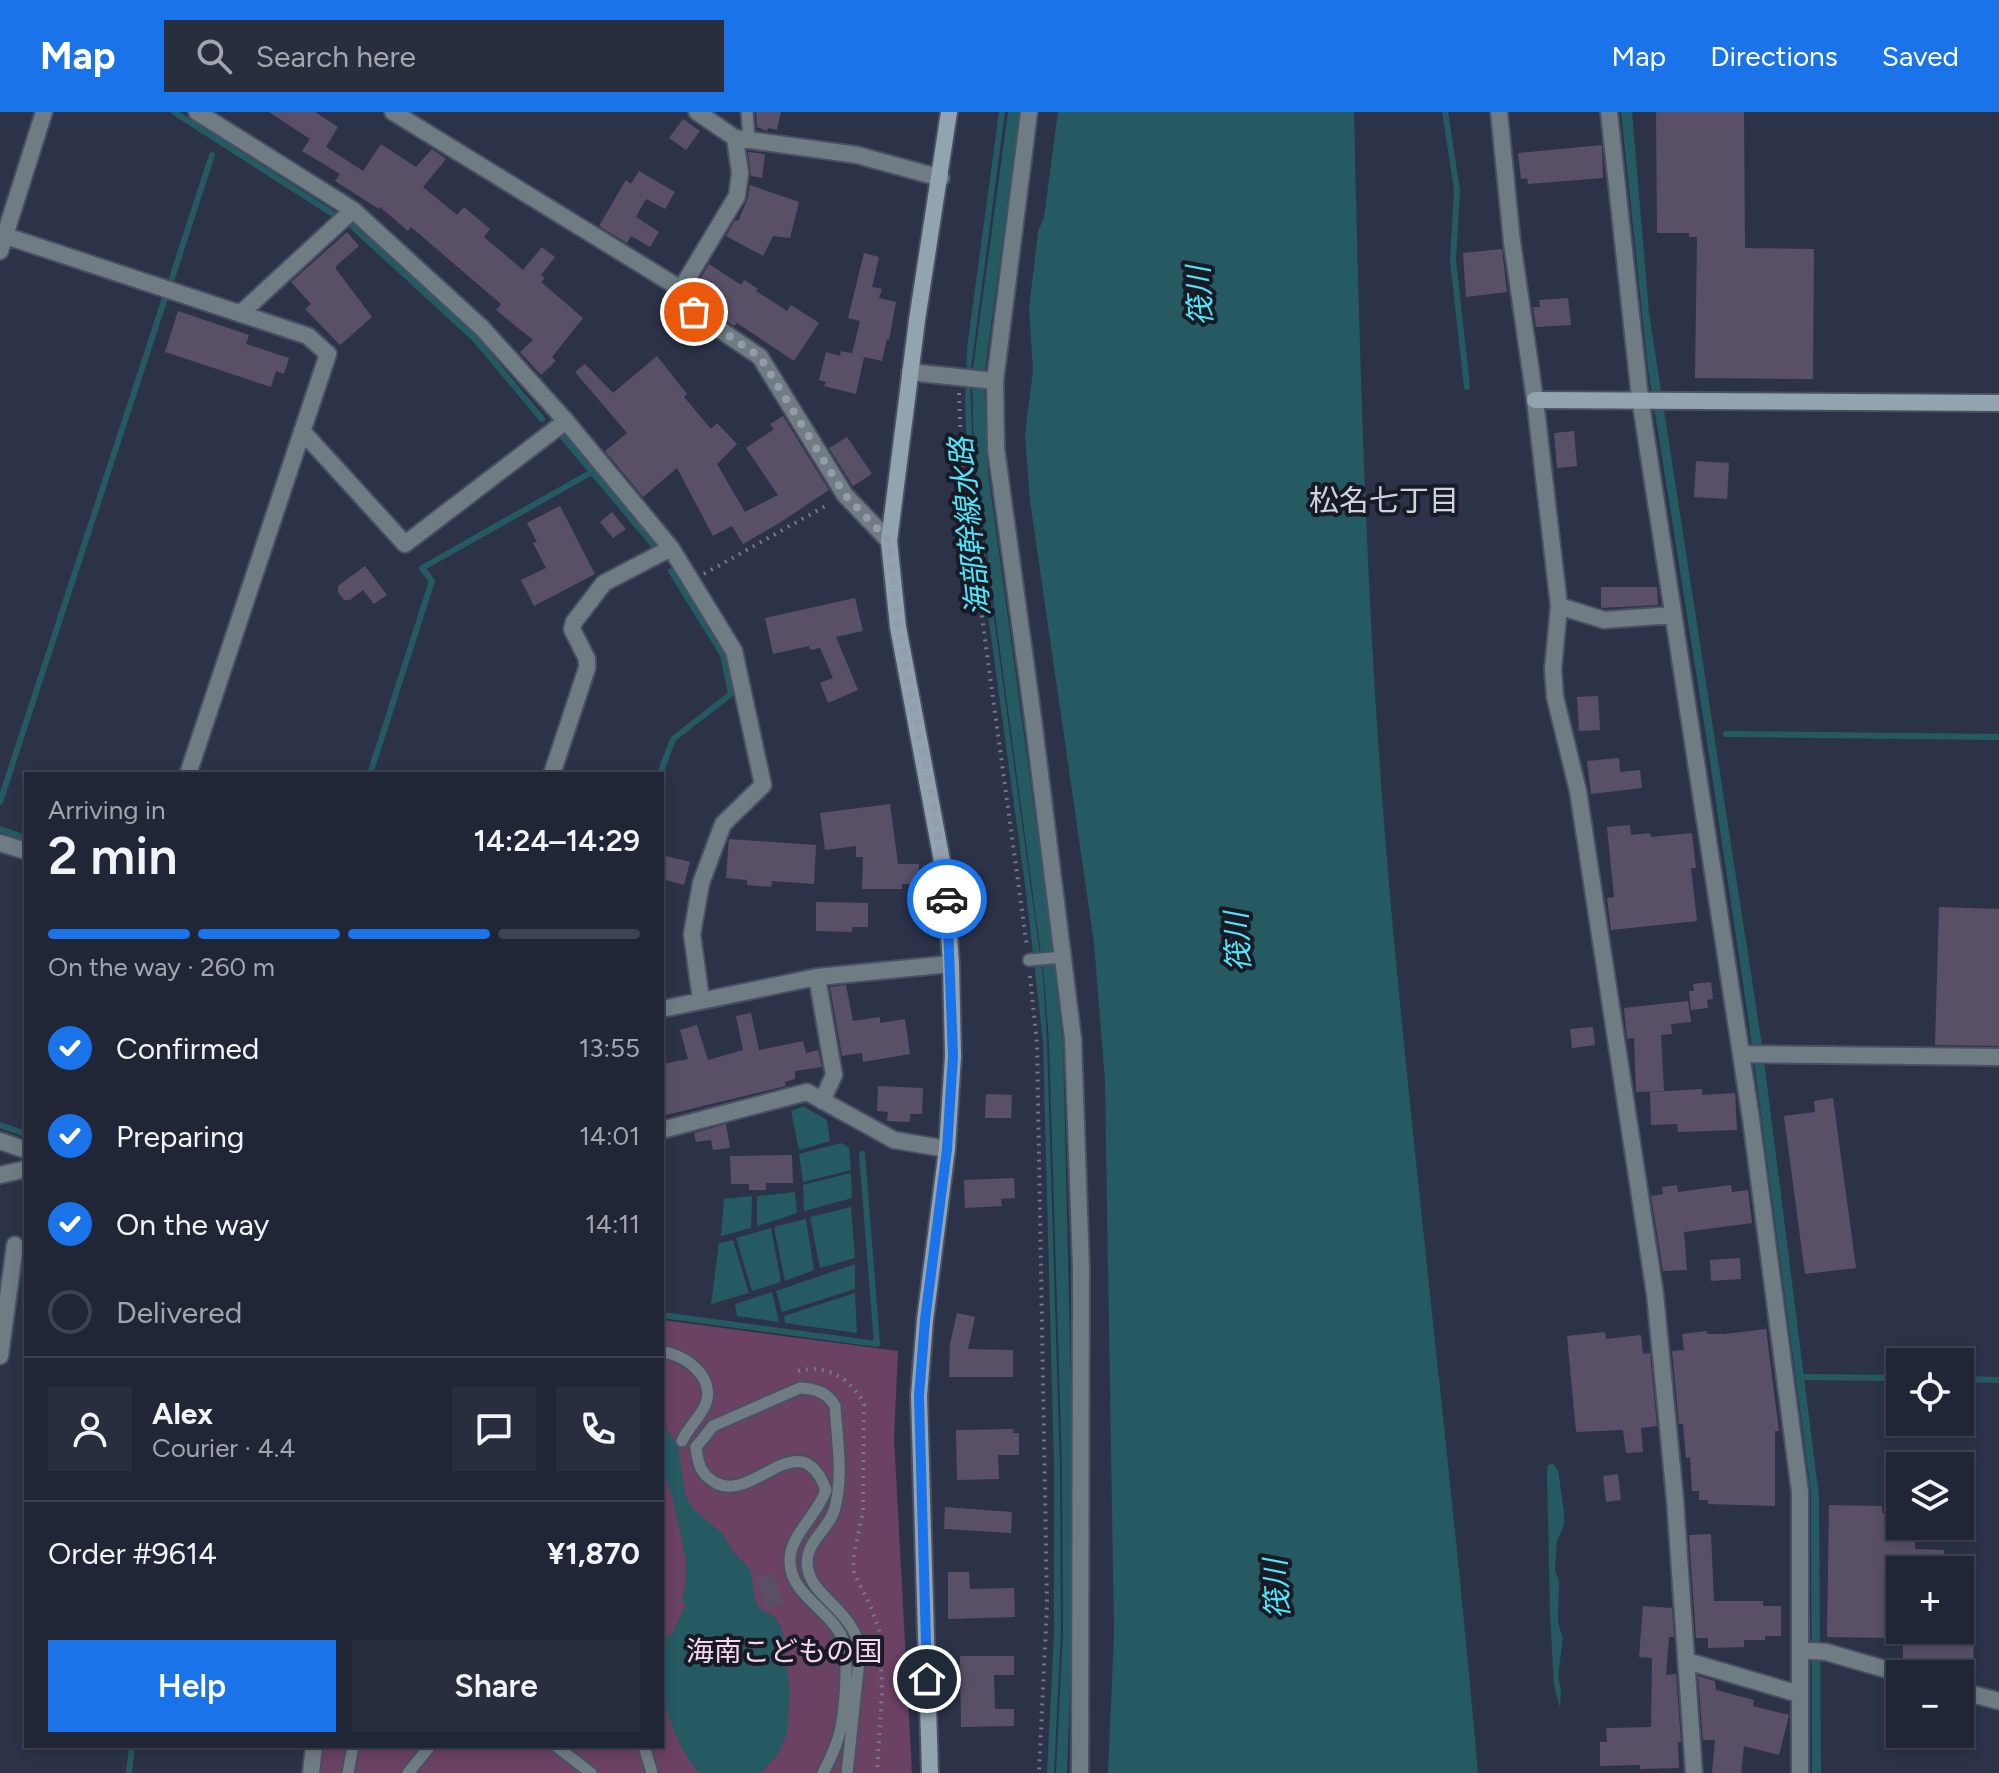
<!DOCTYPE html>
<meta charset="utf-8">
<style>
:root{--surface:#212637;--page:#292e3f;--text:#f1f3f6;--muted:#a2a5ad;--line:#3e4352;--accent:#1a73e8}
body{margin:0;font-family:Figtree,"Noto Sans JP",sans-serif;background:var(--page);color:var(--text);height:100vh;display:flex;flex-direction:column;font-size:30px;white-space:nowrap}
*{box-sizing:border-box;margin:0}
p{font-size:26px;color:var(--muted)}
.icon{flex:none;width:44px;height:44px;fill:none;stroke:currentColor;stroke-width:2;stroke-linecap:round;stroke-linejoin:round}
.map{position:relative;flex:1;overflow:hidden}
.panel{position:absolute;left:24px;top:660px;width:640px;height:976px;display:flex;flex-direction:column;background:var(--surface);border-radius:0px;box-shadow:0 4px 12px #0003,0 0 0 2px var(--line)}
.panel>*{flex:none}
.buttons{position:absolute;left:1886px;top:1236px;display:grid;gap:16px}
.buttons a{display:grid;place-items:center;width:88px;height:88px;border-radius:0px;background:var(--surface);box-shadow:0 4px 12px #0003,0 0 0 2px var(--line);font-size:40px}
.pin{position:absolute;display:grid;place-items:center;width:68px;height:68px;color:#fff;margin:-34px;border:4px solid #fff;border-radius:50%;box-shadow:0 2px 8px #0007}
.courier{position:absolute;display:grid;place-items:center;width:80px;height:80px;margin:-40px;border:6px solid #1a73e8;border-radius:50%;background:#fff;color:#222;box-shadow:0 2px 10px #0007}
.headline em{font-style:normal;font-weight:600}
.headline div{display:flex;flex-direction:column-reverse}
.headline{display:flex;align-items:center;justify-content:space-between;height:136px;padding:0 24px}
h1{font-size:52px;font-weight:600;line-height:60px}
.bar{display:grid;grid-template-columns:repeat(4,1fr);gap:12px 8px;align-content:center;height:96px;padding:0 24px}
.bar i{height:10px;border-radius:6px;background:var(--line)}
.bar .current{background:var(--accent)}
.bar p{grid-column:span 4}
.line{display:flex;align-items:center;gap:20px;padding:0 24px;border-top:2px solid var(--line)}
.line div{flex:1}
.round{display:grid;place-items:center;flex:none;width:84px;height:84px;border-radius:0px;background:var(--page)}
ol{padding:0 24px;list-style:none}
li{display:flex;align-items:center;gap:24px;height:88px}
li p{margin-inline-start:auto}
li .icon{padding:8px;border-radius:50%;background:var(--accent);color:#fff;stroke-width:4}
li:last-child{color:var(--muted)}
li i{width:44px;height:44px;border:4px solid var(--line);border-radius:50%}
.button{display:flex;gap:16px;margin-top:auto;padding:16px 24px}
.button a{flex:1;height:92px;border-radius:0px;background:var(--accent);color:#fff;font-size:32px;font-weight:600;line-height:92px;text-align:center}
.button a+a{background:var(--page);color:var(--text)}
header{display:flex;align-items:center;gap:48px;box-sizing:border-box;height:112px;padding:0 40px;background:var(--accent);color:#fff}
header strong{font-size:38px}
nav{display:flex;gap:44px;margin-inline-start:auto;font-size:28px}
.search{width:560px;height:72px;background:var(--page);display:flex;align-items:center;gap:20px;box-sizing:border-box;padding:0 28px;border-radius:0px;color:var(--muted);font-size:30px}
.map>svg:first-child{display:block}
</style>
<header>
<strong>Map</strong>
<div class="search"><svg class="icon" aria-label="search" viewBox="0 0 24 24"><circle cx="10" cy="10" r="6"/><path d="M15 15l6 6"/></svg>Search here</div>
<nav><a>Map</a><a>Directions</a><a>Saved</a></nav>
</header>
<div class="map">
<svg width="1999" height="1661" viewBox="0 0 1999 1661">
<rect width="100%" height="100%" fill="#2c3349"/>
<path fill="#6b4164" d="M662,1208L898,1239L894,1326L912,1661H321L324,1634H662Z"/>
<path fill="#255a62" d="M999,0H1005L970,264L973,352L1043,865L1047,930L1060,1355L1061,1520L1054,1661H1047L1054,1521V1354L1043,930L1026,780L968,356L965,296L967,236Z
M1008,0H1020L984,266L988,360L1046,784L1063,931L1073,1360L1072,1522L1067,1661H1056L1063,1520L1062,1355L1049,930L1044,865L974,345L972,264Z
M1058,0H1354C1360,265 1367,530 1391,795C1417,1084 1453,1372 1478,1661H1108L1114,1522L1105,969L1094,831L1030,389L1025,323L1033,258L1029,196L1038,120L1044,105Z
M1621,0H1632L1649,201L1762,933L1819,1384L1821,1661H1812L1811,1381L1749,912L1706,623L1648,257Z
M803,994L827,1008L830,1029L799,1038L791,999Z
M841,1031L849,1036L851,1058L803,1070L799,1042Z
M851,1061L852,1086L804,1099L803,1073Z
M795,1080L797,1101L757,1114V1084Z
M752,1084L751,1116L721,1124L724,1087Z
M851,1095L855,1146L820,1156L810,1105Z
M806,1107L814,1158L785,1169L774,1115Z
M771,1116L781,1170L752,1179L736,1126Z
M733,1128L749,1181L711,1192L719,1131Z
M855,1152V1177L782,1200L776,1179Z
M772,1180L779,1210L737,1204L735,1192Z
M855,1181L857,1221L785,1211L784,1204Z
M662,1309L678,1334L686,1385L694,1398L723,1422L731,1437L751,1459L755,1487L760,1497L775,1505L782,1518L790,1580L787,1622L778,1642L761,1661H700C673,1637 648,1555 667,1523L671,1524L686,1492L682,1490L686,1469V1448L673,1387L662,1355Z
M1553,1352L1558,1358L1564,1400V1413L1557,1429L1555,1458L1559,1469L1558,1511L1563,1526L1558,1564L1561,1579L1560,1596L1554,1574L1550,1502L1547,1360L1548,1353Z"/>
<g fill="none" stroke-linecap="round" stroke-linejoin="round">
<path stroke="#255a62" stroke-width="6" d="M174,0L333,102
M1445,0L1457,78L1453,148L1467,275
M353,115L475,227L542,307
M172,166L212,43
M562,324L656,436
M1726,622L1999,625
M370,662L432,469L422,456L592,360
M660,662L673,627L731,582L723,543L671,459
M0,690L165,186
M0,717L26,726
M0,1013L26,1022
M662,1203L877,1232L862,1042
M1800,1265L1900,1266
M1960,1267L1999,1268
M129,1661L132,1634"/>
</g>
<path fill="#595068" d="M269,0H315L338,15L326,35L363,59L381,32L416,55L432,37L446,47L423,75L457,103L464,95L490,117L484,125L523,158L542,135L555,145L541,163L545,166L541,170L583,206L552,245L556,249L541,263L520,240L533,228L496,198L501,192L411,115L408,119L380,95L379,97L335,69L340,62L302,39L310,27Z
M756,0H781L777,18L768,16L767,19L757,15Z
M1656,0H1744L1745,136L1814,137L1813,267L1695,266L1697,125H1689V121H1657Z
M683,7L700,19L686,38L669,26Z
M1602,33L1603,66L1528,72L1527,66L1521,67L1518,41Z
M748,40L765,42L762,66L751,64Z
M639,59L675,80L665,97L646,87L636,105L659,120L650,135L631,124L627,131L599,114L626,68L631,72Z
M750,73L799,90L790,126L773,124L763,144L726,124L735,108L738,109L748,86Z
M347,120L359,134L336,154V157L372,205L340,233L305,197L311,192L291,170Z
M1502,137L1507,180L1466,185L1463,141Z
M864,141L879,145L872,175L882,177L879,186L896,190L889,228L887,227L882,249L864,245L856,282L824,274L826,270L819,268L826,240L840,244L841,239L855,242H852L860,209L848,206Z
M709,152L741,173L744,168L758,177L756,179L787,199L791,193L819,211L794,249L737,211L734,214L718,203L722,197L695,180L694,177Z
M1568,186L1571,213L1536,215L1533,195H1540L1539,188Z
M178,199L249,223L246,232L289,246L284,262L276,259L271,275L165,240Z
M657,244L687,282L684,285L711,317L717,311L737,332L717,352L745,400L778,383L746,336L774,317L770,312L783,304L829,378L781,410L743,432L732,414L713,424L677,356L643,385L605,339L627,321L575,260L585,252L613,281Z
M1574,319L1577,354L1557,356L1554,321Z
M847,325L872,362L853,374L829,336Z
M1696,349L1729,351L1727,387L1694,385Z
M560,394L595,462L534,494L521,468L546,456L533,431L537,430L527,411Z
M612,400L626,417L613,426L600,410Z
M365,454L387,483L374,492L363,478L350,488H344L338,480V474Z
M1601,475H1657L1658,493L1601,496Z
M855,486L863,519L836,525L858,578L828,591L820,571L833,566L820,536L810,538L809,534L773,542L765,506Z
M1598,584L1600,618L1579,619L1577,585Z
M1619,646L1620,660L1640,658L1642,676L1591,682L1587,649Z
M890,692L898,752H919V772H902V777H862L863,745H856V734L825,738L820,701Z
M1630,713L1631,723L1650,721L1651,725L1692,721L1696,756H1691L1697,809L1611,818L1607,786L1614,785L1607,715Z
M729,727L816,733L814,772L772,769L771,775L747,773V768L726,766Z
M662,743L690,750L684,773L662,767Z
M816,790L868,791V815H852V820L816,819Z
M1939,795L1999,797V934L1935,933Z
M1711,870L1713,887L1707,888L1708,896L1691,898L1689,879H1694L1693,872Z
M846,873L853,909L880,905V911L905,907L910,942L863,950L862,941L842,944L830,875Z
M1688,889L1691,910L1671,912L1672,922L1661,923L1664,979L1636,980L1634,926L1627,927L1624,896Z
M751,901L759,938L803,929L806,941L818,938L822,955L795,959V967L785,970L786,974L662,1004V952L688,947L680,918L697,913L708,948L743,938L736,904Z
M1593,915L1595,933L1572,936L1570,917Z
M878,974L923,976L922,1002H910V1010L887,1009L888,1000L877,999Z
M1702,977V983L1735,981L1737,1018L1678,1020L1677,1012L1651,1013L1650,980Z
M986,982L1012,983L1011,1006H985Z
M1833,986L1856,1156L1805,1162L1784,1004L1815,1000L1814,989Z
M726,1012L730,1036L713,1038L711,1028L696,1030L694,1021Z
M792,1043L793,1071H766V1078H749V1072H731L730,1044Z
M1014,1066L1015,1086L1001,1087L1002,1094L965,1096L964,1068Z
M1677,1073L1678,1080L1731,1073L1732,1080L1748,1078L1752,1111L1684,1120L1687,1158L1663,1159L1651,1084L1663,1082L1662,1075Z
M1740,1146L1741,1167L1711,1169L1710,1148Z
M957,1201L975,1205L968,1237L1013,1238V1265H949L950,1232Z
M1766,1217L1779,1319H1775V1394L1708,1392V1388H1699V1379H1692L1690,1345L1686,1346L1683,1312H1679L1672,1239L1684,1238L1682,1222L1707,1219V1222H1725Z
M1605,1220L1606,1227L1641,1223L1643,1242L1650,1241L1657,1314L1641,1316L1643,1340L1626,1341L1623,1318L1576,1320L1567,1224Z
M1013,1317V1321H1019V1343H998L999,1367L957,1368L956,1318Z
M1618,1362L1621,1388L1606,1390L1603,1364Z
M1829,1393L1882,1394V1401L1900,1402V1414H1915V1437L1944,1438V1458H1900V1526L1827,1525Z
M945,1395L1012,1400L1011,1421L944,1417Z
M1711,1422L1714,1489H1763V1494H1781V1524H1765V1528H1744V1535L1708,1536V1526H1696L1689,1423Z
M948,1460H969L970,1477L1014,1476L1015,1505L948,1507Z
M772,1461L784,1491L768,1497L756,1467Z
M1643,1494L1672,1496L1674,1525H1669L1666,1563L1676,1562L1681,1630H1678L1679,1656L1640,1657V1653L1600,1654V1630H1607L1606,1616L1651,1615L1652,1546L1639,1545Z
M1903,1518H1974L1973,1562H1951V1554L1908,1553L1903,1551Z
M960,1544H1014V1563H994L995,1597H1014V1614L961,1615Z
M1698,1564L1715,1569L1716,1578L1754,1588L1753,1594L1789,1603L1779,1643L1744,1634L1741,1661H1712L1715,1628H1703Z"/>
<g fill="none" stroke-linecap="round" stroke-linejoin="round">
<defs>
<path id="lane" d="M747,0L749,28
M1029,848L1064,845
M662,1240C685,1242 715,1265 706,1291C701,1305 688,1315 682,1329
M556,1634L591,1661
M644,1634L652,1661
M348,1661L353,1634
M408,1661L430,1634
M823,1661C831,1646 838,1631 841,1615C845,1594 850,1541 841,1523C827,1496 789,1481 790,1448C790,1423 817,1404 826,1378C800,1308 755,1391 716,1371C700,1362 698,1352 696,1335L713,1314L800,1276C816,1277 827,1280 835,1294C837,1327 844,1367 834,1399C827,1420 802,1432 808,1458C813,1485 855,1500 860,1539L847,1661"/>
<path id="street" d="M197,0L353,98L482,216L566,309L671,436L734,539L763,673L723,712L701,771L692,822L701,888
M393,0L681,177L694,200L760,245L845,383L889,429
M697,0L735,26L857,43L941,66
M1029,0L995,269L996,337L1033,606L1073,927L1081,1156L1080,1661
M1499,0L1512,130L1535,288L1559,494L1553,557L1555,585L1578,679L1655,1182L1675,1387L1694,1661
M1609,0L1640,286L1751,1007L1800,1380V1661
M0,122L308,224L328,242L188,662
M0,139L44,0
M681,177L737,84L740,61L735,26
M240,202L353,98
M910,260L995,269
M302,319L405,432L566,309
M1559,494L1604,508L1673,503
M552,662L587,556V547L572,517L574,510L604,471L671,436
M0,731L26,739
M817,865L834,963L822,989
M662,897L817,865L951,852
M1741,942L1999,945
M662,1018L807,980L894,1028L947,1037
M0,1029L26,1038
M0,1063L26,1057
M0,1244L15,1133
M1800,1538L1826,1540L1902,1562
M1687,1549L1799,1582
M1960,1579L1999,1589
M311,1661L314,1634"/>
<path id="secondary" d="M1535,288L1999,291
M930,1661L919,1284L925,1208L947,1037L953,944L951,852L945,765L898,515L889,429L917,208L949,0"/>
</defs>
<use href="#lane" stroke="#495064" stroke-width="15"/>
<use href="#street" stroke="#495064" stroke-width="20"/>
<use href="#secondary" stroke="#495064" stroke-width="20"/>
<path stroke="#72788b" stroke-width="4" stroke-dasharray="2 6" stroke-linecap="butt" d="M959,281L962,359L1027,835
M704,462L829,392
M1030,864L1037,932L1047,1493L1039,1661
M798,1259C826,1252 851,1266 864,1292L863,1399L853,1448L854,1461L870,1493L880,1521L882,1581L877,1661"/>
<use href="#lane" stroke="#707c84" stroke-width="11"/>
<use href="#street" stroke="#707c84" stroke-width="16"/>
<use href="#secondary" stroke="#92a4b0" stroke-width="16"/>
</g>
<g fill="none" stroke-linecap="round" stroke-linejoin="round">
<path stroke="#959bac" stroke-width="8" stroke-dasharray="0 14.4" d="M694,200L760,245L845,383L889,429L898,515L933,688L947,787"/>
<path stroke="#1a73e8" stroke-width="10" d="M927,1567L919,1284L925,1208L947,1037L953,944L947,787"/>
</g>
<g text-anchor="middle" stroke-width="8" stroke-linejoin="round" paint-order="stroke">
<g font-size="28" fill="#f6d5ef" stroke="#181b25">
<text x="784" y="1549">海南こどもの国</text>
</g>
<g font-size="30" font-style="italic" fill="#51e4f8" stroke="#181b25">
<text transform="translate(1200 184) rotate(-93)" y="10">筏川</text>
<text transform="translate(970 415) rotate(-96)" y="10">海部幹線水路</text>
<text transform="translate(1238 830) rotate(-93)" y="10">筏川</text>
<text transform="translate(1277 1477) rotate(-93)" y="10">筏川</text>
</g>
<g font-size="30" fill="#ced3e1" stroke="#181b25">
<text x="1384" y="399">松名七丁目</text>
</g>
</g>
</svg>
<div class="buttons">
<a><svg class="icon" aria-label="locate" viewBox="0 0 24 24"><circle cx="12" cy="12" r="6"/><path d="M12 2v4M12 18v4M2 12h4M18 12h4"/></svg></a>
<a><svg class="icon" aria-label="layers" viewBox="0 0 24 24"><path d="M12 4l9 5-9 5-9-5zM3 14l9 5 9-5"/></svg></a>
<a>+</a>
<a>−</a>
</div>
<div class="pin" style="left:694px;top:200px;background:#ea580c"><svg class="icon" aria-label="bag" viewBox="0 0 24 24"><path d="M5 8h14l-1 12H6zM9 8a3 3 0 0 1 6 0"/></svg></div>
<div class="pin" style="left:927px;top:1567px;background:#1f2937"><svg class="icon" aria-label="home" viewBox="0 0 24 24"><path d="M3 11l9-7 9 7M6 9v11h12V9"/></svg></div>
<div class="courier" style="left:947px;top:787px"><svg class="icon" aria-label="car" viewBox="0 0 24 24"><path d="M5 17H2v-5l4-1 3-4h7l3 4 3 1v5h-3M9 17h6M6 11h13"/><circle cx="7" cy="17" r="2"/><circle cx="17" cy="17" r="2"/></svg></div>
<section class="panel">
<div class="headline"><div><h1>2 min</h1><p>Arriving in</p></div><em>14:24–14:29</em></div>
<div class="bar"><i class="current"></i><i class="current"></i><i class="current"></i><i></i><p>On the way · 260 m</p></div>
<ol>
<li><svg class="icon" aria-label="check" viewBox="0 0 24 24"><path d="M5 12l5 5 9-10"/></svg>Confirmed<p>13:55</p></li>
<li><svg class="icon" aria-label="check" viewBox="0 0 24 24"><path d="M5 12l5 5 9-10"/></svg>Preparing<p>14:01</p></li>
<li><svg class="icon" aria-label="check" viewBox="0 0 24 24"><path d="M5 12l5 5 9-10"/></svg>On the way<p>14:11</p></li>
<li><i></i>Delivered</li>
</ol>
<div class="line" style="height:144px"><a class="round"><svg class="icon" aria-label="person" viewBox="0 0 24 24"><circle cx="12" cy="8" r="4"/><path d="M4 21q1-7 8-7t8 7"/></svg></a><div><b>Alex</b><p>Courier · 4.4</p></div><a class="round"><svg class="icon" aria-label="chat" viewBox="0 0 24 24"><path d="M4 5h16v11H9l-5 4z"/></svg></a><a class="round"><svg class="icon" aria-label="phone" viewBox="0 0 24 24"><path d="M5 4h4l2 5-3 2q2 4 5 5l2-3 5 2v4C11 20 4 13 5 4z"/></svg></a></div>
<div class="line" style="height:104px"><div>Order #9614</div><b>¥1,870</b></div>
<div class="button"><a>Help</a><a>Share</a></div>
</section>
</div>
